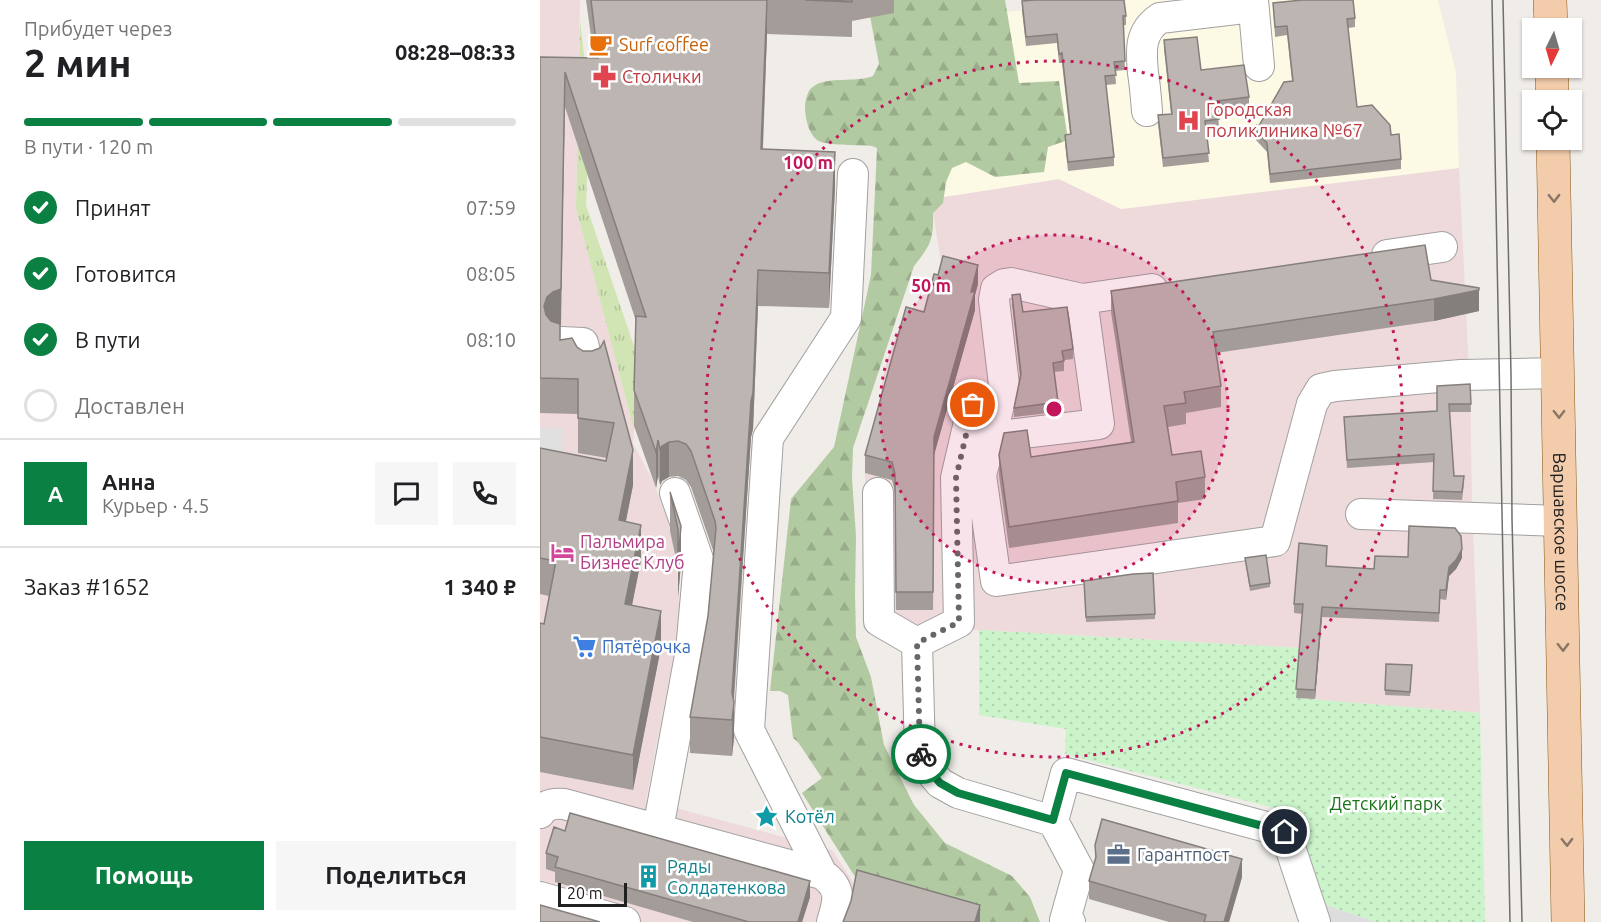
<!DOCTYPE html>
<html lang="ru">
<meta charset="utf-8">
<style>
:root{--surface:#fff;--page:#f6f6f6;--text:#202124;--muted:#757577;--line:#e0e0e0;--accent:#0b8043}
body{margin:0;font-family:Ubuntu,sans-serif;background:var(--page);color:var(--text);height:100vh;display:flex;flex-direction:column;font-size:22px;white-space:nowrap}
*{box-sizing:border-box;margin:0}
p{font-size:20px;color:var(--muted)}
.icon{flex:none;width:33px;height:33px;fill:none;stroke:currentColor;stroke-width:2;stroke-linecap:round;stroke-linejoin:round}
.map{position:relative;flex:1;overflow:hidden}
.side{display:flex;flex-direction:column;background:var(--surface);width:540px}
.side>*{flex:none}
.needle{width:39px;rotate:185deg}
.buttons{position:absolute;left:982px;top:18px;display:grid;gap:12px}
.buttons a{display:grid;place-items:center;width:60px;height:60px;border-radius:0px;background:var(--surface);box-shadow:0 2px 4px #0004;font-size:30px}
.scale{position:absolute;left:18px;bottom:15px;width:69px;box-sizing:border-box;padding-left:6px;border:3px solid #202020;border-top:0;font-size:16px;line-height:21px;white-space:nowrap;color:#202020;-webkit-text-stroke:4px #fff;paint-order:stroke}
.pin{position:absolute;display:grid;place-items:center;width:51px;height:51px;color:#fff;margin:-26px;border:3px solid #fff;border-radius:50%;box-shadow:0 2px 6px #0007}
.courier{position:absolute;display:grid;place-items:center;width:60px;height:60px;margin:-30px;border:4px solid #0b8043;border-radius:50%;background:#fff;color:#222;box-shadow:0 2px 8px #0007}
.head em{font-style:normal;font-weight:600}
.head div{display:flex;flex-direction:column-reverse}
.head{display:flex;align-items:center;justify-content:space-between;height:102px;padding:0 24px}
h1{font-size:39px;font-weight:600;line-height:45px}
.bar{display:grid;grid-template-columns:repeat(4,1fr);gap:9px 6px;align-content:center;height:72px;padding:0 24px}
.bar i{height:8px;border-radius:4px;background:var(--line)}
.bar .active{background:var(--accent)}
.bar p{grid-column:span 4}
.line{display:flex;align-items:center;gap:15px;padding:0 24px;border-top:2px solid var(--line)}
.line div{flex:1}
.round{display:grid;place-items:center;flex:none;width:63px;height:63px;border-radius:0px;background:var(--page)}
ol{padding:0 24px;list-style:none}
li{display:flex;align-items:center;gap:18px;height:66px}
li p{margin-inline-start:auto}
li .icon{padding:6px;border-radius:50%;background:var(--accent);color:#fff;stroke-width:4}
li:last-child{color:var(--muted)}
li i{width:33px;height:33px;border:3px solid var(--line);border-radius:50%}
.primary-button{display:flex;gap:12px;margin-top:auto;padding:12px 24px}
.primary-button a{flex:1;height:69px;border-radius:0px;background:var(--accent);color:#fff;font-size:24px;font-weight:600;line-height:69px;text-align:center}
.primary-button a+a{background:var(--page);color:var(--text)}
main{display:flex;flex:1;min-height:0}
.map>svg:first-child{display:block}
</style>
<main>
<section class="side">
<div class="head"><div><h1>2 мин</h1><p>Прибудет через</p></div><em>08:28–08:33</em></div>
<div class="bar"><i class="active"></i><i class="active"></i><i class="active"></i><i></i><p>В пути · 120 m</p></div>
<ol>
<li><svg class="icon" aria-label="check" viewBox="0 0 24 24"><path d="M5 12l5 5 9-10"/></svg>Принят<p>07:59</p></li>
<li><svg class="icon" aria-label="check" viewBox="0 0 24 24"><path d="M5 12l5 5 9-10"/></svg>Готовится<p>08:05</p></li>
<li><svg class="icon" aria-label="check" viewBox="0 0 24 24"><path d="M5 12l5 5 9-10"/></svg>В пути<p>08:10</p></li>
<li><i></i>Доставлен</li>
</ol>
<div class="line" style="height:108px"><b class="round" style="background:var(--accent);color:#fff">А</b><div><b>Анна</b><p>Курьер · 4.5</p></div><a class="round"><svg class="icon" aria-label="chat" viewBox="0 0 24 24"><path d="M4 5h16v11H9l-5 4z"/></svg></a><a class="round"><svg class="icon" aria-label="phone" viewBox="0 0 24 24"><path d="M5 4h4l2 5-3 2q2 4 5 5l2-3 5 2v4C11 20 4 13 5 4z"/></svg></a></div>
<div class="line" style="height:78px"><div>Заказ #1652</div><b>1 340 ₽</b></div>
<div class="primary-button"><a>Помощь</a><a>Поделиться</a></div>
</section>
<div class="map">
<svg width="1061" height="922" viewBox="0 0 1061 922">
<defs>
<pattern id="grass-tufts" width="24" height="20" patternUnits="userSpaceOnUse" patternTransform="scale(1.5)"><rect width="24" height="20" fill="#d0e4b4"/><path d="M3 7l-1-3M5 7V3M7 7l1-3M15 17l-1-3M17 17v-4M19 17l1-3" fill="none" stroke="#b2c39a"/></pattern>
<pattern id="forest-firs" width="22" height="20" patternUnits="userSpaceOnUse" patternTransform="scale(1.5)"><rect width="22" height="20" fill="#b2caa1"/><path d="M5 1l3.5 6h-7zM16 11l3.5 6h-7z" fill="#99ad8a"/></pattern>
<pattern id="park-dots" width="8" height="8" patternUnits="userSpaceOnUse" patternTransform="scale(1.5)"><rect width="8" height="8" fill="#ccf4cb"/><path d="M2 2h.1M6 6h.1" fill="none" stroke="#afd1ae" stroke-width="1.8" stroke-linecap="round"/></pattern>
</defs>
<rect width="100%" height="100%" fill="#f0ece8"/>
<path fill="#dedddd" d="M780,903L836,922H775Z"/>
<path fill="#eed9db" d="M0,0H40L36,208L94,430L93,443L113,481L128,521L137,563L139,606L135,648L106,800L292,850L317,888L307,922H0Z
M919,168L930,392L932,502L940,713L756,698L760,648L439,630L325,627V473L363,335L384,330L403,275L391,199L519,179L581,209Z"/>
<path fill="#fcf9e5" d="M580,0H898L916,73L919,168L581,209L519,179L391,199L363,23Z"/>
<path fill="url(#grass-tufts)" d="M40,21L50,105L46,205L96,352L94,430L36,208Z"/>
<path fill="url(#forest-firs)" d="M327,0H465L479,83L519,81L528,140L508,147L504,172L455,177L426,162L412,168L406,182L403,203L393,213C394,240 390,246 374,266L313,448L312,478L316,536L315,594L316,637L331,677L344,745L374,805L405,843L472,876L490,897L500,922H438L319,883L262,793L282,778L258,742L253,738L248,695L240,691H230L251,499L294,447L331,275L337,148L332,146C321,145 285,146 277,140C268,133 265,117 265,106C266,99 267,90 274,86C288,76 315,83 333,76L339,64Z"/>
<path fill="url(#park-dots)" d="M439,630L761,648L757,698L940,713L945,922H836L780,903L746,811L525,754L526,729L439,715Z"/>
<path fill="#e0e0e0" d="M0,427L23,428L22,475L0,474Z"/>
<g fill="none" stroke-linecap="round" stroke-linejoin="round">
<defs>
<path id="minor" d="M713,0L719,66
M607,111C606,98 605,85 603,73C601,51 599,32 620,18L713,7
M847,255L902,247
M612,289L542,299L559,424L451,437L441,475L456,581L735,541L772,404L781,389L795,386L921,375L1018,373
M21,342L43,343L49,370
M433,405L416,478L419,622L377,643L380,752L389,770L400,783L418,793L513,821
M451,437L464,385L454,300L456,289L464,284L471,283L542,299
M338,493L339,621L377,643
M821,514L1021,521
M0,813C5,804 14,803 24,804L282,874C302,888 299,900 292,922
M118,829L151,650L159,562L135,493
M282,874L209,730L228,438L306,318L313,174
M0,897L85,922
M530,922L525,920L539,870L513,821L526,773L745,832L775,922"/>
<g id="major">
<path d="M1010,0L1011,28"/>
<path d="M1012,68V100"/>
<path id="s1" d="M1013,140L1028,922"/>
</g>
</defs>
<use href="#minor" stroke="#a1a1a1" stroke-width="32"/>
<use href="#major" stroke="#8b5611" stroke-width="34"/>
<use href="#minor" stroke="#fff" stroke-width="30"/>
<use href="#major" stroke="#f2ccab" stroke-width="33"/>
<path stroke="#6e6e6e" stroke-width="1.5" d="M952,0L970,922
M963,0L971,374L972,519L982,922"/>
</g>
<path fill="#a39c98" d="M46,0H354V13L312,21V37L227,34L223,149L295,187L289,308L218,306L213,429L211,437L194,702V738L192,756L150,753V717L168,616L174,553L151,487L146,480L138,476L129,477L122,481L120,485L118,476L116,488L94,426V390L96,321L25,107L20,340L37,347L43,351H52L93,485L86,521L101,560L92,605L121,647L93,790L0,772V623L4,624L9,596L0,594V448L66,461L67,458L38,453V414L0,413V57L54,58Z
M482,1L586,16V25H583L585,70L575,71L576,84L566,85L574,157V166L528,171L525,144V135L530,134L522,63H519L517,43L486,46L482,11Z
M733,3L815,18V27L808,28L817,107L851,135L861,159V169L730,183L727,152L716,140V131L752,81L747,35L735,37Z
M624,40L661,70L709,97V106L678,110L679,129L666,130L669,162L623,167L618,124V115L631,114L624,49Z
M891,280L939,311L894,321L676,353L681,386V407L646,413V424L628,427L632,455L665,477V499L638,503V523L469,548L459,476V455L491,457L591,442L571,312V291Z
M438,284L435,295V310L394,455L393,610H356L355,492L352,480L325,473V455L384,312Z
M472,295L483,312L533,349V359L524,360V371L514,372L518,402V412L474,417V408L480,377L472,304Z
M930,384L931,412H910L914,476L924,484L922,500L893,499L894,462L807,468L804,417L897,411Z
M130,492L141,526V564L138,597V568L130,531Z
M787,555L786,566L834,569L868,557L922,558L916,569L909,576L906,600L900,599L899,622L782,617L775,699L756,698L763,614L754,613V604Z
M705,558L730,583V587L710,591Z
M544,581L615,614V619L546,622Z
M846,664L872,665L870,696L845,695Z
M555,845L702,877L689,922H629L549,899V881L555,861Z
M6,853L270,897L262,922H153L15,882V872L6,869Z"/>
<path fill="#847f7c" d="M227,0V34L221,185V149Z
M25,72L21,325L7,332L4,306Z
M295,152V187L289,308V273Z
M438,265V284L435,295V310L394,455L393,610L394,437Z
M218,270V306L213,429L211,437L192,720V693Z
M939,290V311L894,321V299Z
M118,440V476L116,488V452Z
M129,442V477L122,481L120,485V449L122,446Z
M93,450V485L79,555V520Z
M101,525V560L85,640V604Z
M141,526V564L138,597V559Z
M922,549V558L916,569L909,576L906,600V590L909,567Z
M782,607V617L775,699V690Z
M121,611V647L93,790V755Z
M194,702V738L192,756V720Z
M702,859V877L689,922H684Z
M270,881V897L262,922H258Z
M440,905V922H435Z"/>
<path fill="#bdb5b1" stroke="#847f7c" stroke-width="1.5" d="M51,0H227L221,149L295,152L289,273L218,270L213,393L211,401L192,693L194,702L192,720L150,717L168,616L176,528L175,521L151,451L146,444L138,441L129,442L122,446L120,449L118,440L116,452L94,390L96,316L106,317L25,72L21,289L13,292L7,297L4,306L6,315L11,321L20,324V340L32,338L37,347L43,351H52L60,348L64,341L93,450L79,520L101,525L85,604L121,611L93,755L0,737V623L4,624L16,561L0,558V448L66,461L74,423L38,418V379L0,378V57L58,58Z
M265,0H312V2Z
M495,0H584L586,16H583L585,61L574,62L576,75L565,76L574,157L528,162L525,135L531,134L522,53L519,54L517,34L486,37L482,1Z
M762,0H813L815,18L807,19L817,107L832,105L850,125L851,135L859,134L861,159L730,174L727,143L716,131L744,82L753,81L747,26L735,27L733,3Z
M657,37L661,70L704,65L709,97L677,101L679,119L665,121L669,153L623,158L618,115L632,114L624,40Z
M885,245L891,280L939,288V290L894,299L673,332L681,386L644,392L646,403L624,406L632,455L661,451L665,477L636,482L638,501L469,527L459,455L464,433L487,430L491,457L594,442L571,291Z
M403,256L438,265L431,292L435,291L394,437L393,592H356L355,474L352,462L325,455L366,307L384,312L394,274L398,275Z
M480,294L483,312L527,307L533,349L522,351L524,361L513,363L518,402L474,408L481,374L472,295Z
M930,384L931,404H909L914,476H924L922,492L893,491L894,454L807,460L804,417L897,411V386Z
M130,492L141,526L138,559V529Z
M869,526L915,528L921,536L922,549L916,560L909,567L906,590H900L899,613L782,607L775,690L756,689L763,604H754L759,543L787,546L786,566L834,569L835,556L868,557Z
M726,555L730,583L710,586L705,558Z
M613,573L615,614L546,617L544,581L593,574Z
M846,664L872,665L870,692L845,690Z
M30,813L270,881L258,922H209L15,867L18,857L6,853L14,827L25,831Z
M562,819L702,859L684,922H664L666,915L549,881L556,857L555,845Z
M317,870L440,905L435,922H303L311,901Z
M0,905L60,922H0Z"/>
<defs><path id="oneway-chevron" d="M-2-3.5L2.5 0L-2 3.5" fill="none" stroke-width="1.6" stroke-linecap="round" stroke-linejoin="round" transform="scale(1.5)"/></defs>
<g stroke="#897666">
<use href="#oneway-chevron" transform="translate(1014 198) rotate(89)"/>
<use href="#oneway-chevron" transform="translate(1019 414) rotate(89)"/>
<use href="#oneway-chevron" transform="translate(1023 647) rotate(89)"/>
<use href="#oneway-chevron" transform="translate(1027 842) rotate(89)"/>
</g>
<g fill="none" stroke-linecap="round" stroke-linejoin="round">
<path stroke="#696766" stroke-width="6" stroke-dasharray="0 10.8" d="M381,754L380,752L377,643L419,622L416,478L433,405"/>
<path stroke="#0b8043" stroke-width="8" d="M381,754L389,770L400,783L418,793L513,820L526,773L745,832"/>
</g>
<circle cx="514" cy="409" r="174" fill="#c2185b" fill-opacity=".12"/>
<g fill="none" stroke="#c2185b" stroke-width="3" stroke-dasharray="3 6">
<circle cx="514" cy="409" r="174"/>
<circle cx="514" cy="409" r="348"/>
</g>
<defs>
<symbol id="cafe-bare" viewBox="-9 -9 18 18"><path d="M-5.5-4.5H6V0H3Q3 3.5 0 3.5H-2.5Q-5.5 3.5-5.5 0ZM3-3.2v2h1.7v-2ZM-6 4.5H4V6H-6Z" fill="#e8710a" stroke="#fff" stroke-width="2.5" paint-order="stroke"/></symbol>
<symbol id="pharmacy-bare" viewBox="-9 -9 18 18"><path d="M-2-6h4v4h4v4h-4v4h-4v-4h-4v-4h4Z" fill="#e0444e" stroke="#fff" stroke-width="2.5" paint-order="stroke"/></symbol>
<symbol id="hospital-bare" viewBox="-9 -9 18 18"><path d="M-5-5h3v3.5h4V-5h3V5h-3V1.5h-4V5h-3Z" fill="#e0444e" stroke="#fff" stroke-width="2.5" paint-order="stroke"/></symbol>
<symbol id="hotel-bare" viewBox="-9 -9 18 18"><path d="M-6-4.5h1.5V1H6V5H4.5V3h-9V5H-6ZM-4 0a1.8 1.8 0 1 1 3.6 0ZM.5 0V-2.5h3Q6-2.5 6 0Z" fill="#d1479c" stroke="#fff" stroke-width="2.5" paint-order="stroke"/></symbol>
<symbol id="supermarket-bare" viewBox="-9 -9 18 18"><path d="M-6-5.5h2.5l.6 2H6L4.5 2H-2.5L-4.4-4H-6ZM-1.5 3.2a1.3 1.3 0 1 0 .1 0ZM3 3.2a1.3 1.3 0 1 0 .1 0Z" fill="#3f7fe0" stroke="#fff" stroke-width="2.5" paint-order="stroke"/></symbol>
<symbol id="sight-bare" viewBox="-9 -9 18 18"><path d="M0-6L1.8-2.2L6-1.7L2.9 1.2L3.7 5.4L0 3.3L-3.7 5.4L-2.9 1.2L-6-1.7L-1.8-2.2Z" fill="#0f9aa8" stroke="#fff" stroke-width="2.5" paint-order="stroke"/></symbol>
<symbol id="office-bare" viewBox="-9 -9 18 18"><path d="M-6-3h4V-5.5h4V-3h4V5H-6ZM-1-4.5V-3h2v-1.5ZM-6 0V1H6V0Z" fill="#5c6f8a" stroke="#fff" stroke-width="2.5" paint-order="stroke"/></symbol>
<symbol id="building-bare" viewBox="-9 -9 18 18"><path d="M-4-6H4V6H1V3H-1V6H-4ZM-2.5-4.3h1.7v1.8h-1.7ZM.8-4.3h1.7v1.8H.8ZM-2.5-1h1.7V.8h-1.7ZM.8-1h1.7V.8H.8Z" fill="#0f9aa8" stroke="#fff" stroke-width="2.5" paint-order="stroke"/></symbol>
</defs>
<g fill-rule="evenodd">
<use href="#cafe-bare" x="44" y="28" width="33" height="33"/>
<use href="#pharmacy-bare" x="48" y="60" width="33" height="33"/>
<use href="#hospital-bare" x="632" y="104" width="33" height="33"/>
<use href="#hotel-bare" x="6" y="536" width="33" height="33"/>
<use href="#supermarket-bare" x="28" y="630" width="33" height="33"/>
<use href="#sight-bare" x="210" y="800" width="33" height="33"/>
<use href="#office-bare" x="562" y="838" width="33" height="33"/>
<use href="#building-bare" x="92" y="860" width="33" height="33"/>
</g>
<g text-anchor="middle" stroke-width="5" stroke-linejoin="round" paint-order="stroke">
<g font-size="18" fill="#c56008" stroke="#fff" text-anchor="start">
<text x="79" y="51">Surf coffee</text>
</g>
<g font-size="18" fill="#be3a42" stroke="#fff" text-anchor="start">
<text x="82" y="83">Столички</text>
<text x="666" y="116">Городская<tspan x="666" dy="21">поликлиника №67</tspan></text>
</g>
<g font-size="18" fill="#202020" stroke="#fff">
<text dy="6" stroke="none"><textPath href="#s1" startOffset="392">Варшавское шоссе</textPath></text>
</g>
<g font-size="18" fill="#b23c85" stroke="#fff" text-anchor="start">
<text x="40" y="548">Пальмира<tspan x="40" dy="21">Бизнес Клуб</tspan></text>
</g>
<g font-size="18" fill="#366cbe" stroke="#fff" text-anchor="start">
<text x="62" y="653">Пятёрочка</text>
</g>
<g font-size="18" fill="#1a7419" stroke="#fff">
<text x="846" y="810">Детский парк</text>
</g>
<g font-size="18" fill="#0d838f" stroke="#fff" text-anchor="start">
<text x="245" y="823">Котёл</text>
<text x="127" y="873">Ряды<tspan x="127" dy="21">Солдатенкова</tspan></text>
</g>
<g font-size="18" fill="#4e5e75" stroke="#fff" text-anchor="start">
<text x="597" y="861">Гарантпост</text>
</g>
</g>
<circle cx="514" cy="409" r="9" fill="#c2185b" stroke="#fff" stroke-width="3"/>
<g font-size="18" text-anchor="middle" font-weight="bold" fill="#c2185b" stroke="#fff" stroke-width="5" stroke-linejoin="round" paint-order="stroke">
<text x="268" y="169">100 m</text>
<text x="391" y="292">50 m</text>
</g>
</svg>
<div class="buttons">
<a><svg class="needle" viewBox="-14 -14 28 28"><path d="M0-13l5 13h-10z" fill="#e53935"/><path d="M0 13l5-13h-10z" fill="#757577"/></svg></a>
<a><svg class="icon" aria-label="locate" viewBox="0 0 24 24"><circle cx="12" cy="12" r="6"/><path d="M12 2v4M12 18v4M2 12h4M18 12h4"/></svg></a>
</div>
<div class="scale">20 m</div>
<div class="pin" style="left:433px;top:405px;background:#ea580c"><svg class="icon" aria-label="bag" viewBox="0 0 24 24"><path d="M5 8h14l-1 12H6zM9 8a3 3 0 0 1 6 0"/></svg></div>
<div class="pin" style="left:745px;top:832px;background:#1f2937"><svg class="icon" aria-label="home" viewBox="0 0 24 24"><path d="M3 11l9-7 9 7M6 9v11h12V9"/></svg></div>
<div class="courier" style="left:381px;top:754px"><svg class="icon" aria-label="bike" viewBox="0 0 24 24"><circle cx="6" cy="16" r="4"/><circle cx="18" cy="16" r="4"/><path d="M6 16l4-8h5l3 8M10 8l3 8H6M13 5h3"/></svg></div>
</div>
</main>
